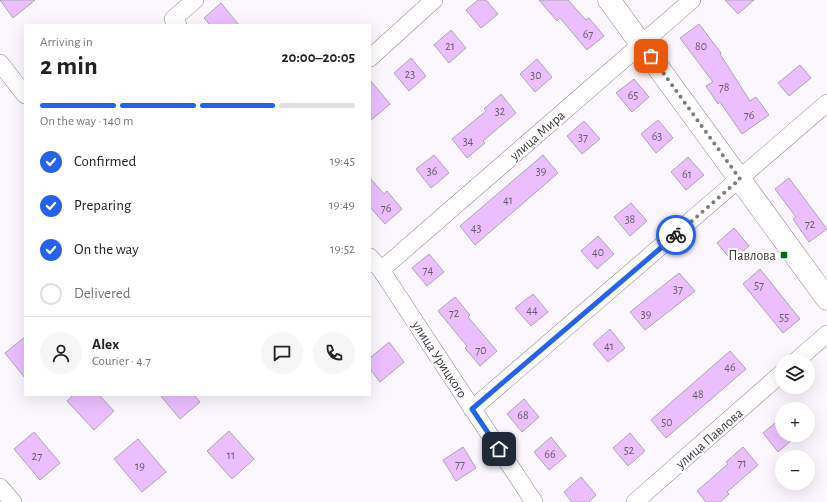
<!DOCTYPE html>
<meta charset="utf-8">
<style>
:root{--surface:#fff;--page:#f6f6f6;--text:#222;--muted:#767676;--line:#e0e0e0;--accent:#2563eb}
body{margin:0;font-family:"Alegreya Sans",sans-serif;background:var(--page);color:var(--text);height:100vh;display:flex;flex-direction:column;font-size:15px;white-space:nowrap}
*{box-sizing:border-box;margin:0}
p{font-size:13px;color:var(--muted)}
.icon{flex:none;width:22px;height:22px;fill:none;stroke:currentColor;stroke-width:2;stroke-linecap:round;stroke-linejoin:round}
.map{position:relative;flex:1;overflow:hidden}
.drawer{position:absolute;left:24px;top:24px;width:347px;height:372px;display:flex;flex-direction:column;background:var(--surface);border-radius:0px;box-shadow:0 4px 16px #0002}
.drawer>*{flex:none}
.controls{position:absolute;left:775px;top:354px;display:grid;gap:8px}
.controls a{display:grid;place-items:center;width:40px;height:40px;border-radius:50%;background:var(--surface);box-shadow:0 4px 16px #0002;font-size:20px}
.pin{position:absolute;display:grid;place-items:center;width:34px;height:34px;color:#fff;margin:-17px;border-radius:8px;box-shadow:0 2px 6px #0006}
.courier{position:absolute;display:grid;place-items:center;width:40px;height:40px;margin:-20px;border:3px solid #2563eb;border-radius:50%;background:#fff;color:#222;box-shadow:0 1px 5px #0007}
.summary em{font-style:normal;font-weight:600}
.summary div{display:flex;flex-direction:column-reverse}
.summary{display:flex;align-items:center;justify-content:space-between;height:68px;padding:0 16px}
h1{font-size:26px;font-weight:600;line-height:30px}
.bar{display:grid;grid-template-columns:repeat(4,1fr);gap:6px 4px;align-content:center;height:48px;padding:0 16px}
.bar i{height:5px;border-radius:3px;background:var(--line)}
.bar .current{background:var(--accent)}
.bar p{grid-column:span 4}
.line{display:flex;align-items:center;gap:10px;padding:0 16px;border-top:1px solid var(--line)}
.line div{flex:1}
.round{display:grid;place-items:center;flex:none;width:42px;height:42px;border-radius:21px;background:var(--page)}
ol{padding:0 16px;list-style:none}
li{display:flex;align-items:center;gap:12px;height:44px}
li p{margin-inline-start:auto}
li .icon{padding:4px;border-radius:50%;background:var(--accent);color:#fff;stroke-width:4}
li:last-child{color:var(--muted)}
li i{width:22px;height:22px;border:2px solid var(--line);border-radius:50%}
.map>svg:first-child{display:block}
</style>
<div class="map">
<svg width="827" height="502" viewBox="0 0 827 502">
<rect width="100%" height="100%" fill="#fcf6fe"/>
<path fill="#ebbffe" stroke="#aca6b0" d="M0,0H35L13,18Z
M478,0H486L498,14L481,28L466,10Z
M539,0H568L586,20L589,18L604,36L587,50L560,18L557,21Z
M725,0H754L738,14Z
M221,3L239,25H210L204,18Z
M699,24L721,53L720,54L750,101L756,97L769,115L742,134L720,102L718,104L706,86L713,82L680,38Z
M451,30L466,48L449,63L434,45Z
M411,58L426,76L409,91L394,73Z
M537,59L552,77L535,92L520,74Z
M800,65L811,78L789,96L778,83Z
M634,79L649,97L632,112L616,93Z
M370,80L390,104L370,121Z
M501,94L516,113L483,141L485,143L467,158L452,139L486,111L484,109Z
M658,120L673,138L656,153L641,134Z
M584,121L600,139L582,154L567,136Z
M434,155L449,173L431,188L416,169Z
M543,155L558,173L475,245L460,226Z
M688,157L704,175L686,190L671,172Z
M370,178L384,194L387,191L402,209L385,224L370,207Z
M789,178L827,229L809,242L793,219L796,217L775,189Z
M631,203L647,221L630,236L614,217Z
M734,228L749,246L732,261L717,243Z
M598,236L614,254L597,269L581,251Z
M429,254L444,272L427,286L412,268Z
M760,269L800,319L783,333L743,284Z
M679,273L695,291L645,330L630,312Z
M533,294L548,312L531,326L515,308Z
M455,297L470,315L468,317L497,351L480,366L465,348L467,346L438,311Z
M610,329L625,348L608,362L593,344Z
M25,337V378L5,353Z
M389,342L404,362L380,382L370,369V358Z
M730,351L746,369L666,438L651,420Z
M73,395H99L114,411L94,430L67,401Z
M160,395H194L200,402L180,419Z
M524,399L539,417L522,432L507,414Z
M782,417V435H798L778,452L763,433Z
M229,431L254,459L232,479L207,451Z
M34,432L60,463L40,480L14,449Z
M630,433L645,451L628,466L613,448Z
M551,437L566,456L549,470L534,452Z
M138,439L166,472L142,492L114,459Z
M463,447L476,468L456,481L443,460Z
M743,447L758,465L727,492L729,494L720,502H706L697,491L728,464L726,462Z
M581,477L596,495L589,502H572L564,492Z"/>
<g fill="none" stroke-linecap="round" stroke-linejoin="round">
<defs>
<path id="street" d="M178,25L173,19L195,0
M370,58L434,0
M0,63L25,95
M370,257L381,270L534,502
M381,270L692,0
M796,361L827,334
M472,409L827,103
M0,487L13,502
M635,502L782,373"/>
<path id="secondary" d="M609,0L827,299"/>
</defs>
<use href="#street" stroke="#8d8690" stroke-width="18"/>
<use href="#secondary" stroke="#8d8690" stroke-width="23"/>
<use href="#street" stroke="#fff" stroke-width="17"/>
<use href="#secondary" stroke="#fff" stroke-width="22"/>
</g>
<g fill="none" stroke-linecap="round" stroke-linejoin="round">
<path stroke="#7e7a7f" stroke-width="4" stroke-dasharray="0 7.2" d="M651,56L740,179L676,235"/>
<path stroke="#2563eb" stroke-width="5" d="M499,449L472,409L676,235"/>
</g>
<rect fill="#086a15" stroke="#fff" stroke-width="1.5" x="780" y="251" width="8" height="8" rx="2"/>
<g text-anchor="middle" stroke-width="4" stroke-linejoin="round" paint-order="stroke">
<g font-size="12" fill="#66596c">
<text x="588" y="38">67</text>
<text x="450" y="50">21</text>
<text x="701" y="50">80</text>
<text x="410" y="78">23</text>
<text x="536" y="79">30</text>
<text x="724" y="91">78</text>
<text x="633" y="99">65</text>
<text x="500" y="115">32</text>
<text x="749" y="119">76</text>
<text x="657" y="140">63</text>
<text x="583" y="141">37</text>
<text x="468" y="145">34</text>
<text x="432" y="175">36</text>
<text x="541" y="175">39</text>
<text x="687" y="178">61</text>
<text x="508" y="204">41</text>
<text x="386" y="212">76</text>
<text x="630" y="223">38</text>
<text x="810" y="228">72</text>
<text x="476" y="232">43</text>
<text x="598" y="256">40</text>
<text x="428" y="274">74</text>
<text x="759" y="289">57</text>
<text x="678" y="293">37</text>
<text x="532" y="314">44</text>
<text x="454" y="317">72</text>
<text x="646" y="318">39</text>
<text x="784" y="321">55</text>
<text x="609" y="350">41</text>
<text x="481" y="354">70</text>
<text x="730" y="371">46</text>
<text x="698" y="398">48</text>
<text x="523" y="419">68</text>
<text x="667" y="426">50</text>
<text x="629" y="454">52</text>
<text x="550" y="458">66</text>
<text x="231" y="459">11</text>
<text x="37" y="460">27</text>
<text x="742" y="467">71</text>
<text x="460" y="468">77</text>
<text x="140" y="470">19</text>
</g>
<g font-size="14" fill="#3a373b" stroke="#fff">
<text transform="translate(537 135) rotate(-41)" y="5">улица Мира</text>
<text transform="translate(440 359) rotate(57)" y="5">улица Урицкого</text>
<text transform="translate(709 438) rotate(-41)" y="5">улица Павлова</text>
</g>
<g font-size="14" fill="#3a373b" stroke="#fff" text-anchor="end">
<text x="776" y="260">Павлова</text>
</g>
</g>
</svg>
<div class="controls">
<a><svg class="icon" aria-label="layers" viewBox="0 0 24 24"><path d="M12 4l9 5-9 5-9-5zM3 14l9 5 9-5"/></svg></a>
<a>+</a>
<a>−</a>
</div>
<div class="pin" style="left:651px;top:56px;background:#ea580c"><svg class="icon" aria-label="bag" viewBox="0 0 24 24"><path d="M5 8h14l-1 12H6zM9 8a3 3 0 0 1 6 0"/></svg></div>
<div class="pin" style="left:499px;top:449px;background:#1f2937"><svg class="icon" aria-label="home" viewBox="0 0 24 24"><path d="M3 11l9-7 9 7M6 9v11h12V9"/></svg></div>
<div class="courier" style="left:676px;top:235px"><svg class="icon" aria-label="bike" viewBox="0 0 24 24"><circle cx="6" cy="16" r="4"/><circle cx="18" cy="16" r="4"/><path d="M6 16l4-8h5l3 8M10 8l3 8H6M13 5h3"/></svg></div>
<section class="drawer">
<div class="summary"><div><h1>2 min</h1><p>Arriving in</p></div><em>20:00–20:05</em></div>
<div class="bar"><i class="current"></i><i class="current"></i><i class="current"></i><i></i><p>On the way · 140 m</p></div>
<ol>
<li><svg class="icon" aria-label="check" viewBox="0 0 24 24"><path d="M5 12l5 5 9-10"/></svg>Confirmed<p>19:45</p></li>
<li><svg class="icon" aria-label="check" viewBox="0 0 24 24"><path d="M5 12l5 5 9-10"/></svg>Preparing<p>19:49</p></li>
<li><svg class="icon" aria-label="check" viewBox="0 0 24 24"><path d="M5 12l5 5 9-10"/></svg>On the way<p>19:52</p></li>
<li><i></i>Delivered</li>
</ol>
<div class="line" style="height:72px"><a class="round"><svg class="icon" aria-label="person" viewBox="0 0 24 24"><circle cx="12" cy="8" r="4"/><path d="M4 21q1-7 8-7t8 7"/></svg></a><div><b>Alex</b><p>Courier · 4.7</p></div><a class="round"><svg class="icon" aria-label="chat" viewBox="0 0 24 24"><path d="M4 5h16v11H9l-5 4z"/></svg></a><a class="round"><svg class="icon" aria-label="phone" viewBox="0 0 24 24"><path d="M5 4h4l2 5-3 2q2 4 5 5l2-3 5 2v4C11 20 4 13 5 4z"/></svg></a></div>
</section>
</div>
